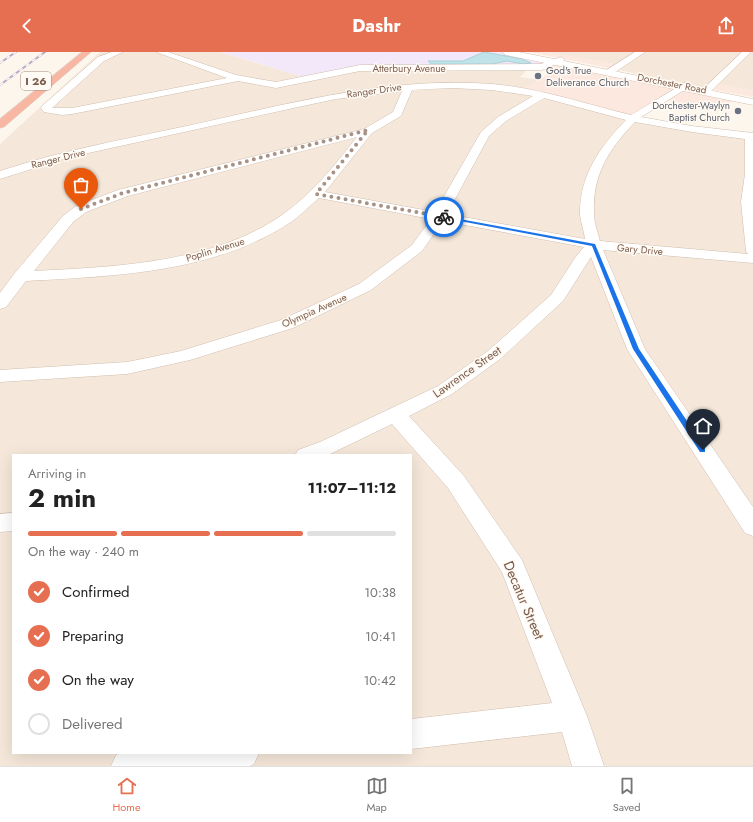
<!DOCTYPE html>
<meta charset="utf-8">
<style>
:root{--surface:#fff;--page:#f6f6f6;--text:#222;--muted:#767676;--line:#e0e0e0;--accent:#e76f51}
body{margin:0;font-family:Jost,sans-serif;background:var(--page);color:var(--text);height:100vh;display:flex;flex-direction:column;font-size:15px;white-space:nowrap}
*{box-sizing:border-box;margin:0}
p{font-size:13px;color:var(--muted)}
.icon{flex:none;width:22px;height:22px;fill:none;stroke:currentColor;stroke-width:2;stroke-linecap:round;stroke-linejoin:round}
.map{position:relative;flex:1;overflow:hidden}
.panel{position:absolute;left:12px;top:402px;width:400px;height:300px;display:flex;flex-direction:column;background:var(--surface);border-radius:0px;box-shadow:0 4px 16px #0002}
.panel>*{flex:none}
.pin{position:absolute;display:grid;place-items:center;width:34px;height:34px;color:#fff;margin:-41px -17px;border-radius:50% 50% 50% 0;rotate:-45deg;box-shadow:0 0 4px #0007}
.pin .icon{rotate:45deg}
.courier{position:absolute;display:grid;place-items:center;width:40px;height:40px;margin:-20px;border:3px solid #1a73e8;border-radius:50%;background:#fff;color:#222;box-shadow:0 1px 5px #0007}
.head em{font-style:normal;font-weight:700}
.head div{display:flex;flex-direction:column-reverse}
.head{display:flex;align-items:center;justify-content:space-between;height:68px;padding:0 16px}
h1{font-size:26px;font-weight:700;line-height:30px}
.bar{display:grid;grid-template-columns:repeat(4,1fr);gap:6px 4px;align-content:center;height:48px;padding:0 16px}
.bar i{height:5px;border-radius:3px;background:var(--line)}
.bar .active{background:var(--accent)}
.bar p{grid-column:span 4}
ol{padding:0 16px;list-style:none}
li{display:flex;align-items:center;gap:12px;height:44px}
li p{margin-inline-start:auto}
li .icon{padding:4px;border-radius:50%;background:var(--accent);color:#fff;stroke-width:4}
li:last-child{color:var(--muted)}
li i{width:22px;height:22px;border:2px solid var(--line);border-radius:50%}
header{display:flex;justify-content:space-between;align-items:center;height:52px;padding:0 16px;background:var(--accent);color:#fff;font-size:18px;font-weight:700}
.tabs{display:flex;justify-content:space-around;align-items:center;height:56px;border-top:1px solid var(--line);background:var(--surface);font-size:11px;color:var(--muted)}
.tabs a{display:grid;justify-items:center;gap:2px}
.tabs .active{color:var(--accent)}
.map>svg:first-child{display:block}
</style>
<header><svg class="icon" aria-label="back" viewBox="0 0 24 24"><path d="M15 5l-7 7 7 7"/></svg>Dashr<svg class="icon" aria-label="share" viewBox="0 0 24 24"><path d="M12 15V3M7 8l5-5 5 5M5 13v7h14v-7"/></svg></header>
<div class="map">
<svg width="753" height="714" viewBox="0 0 753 714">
<rect width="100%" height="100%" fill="#fdf6ec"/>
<path fill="#f5e8da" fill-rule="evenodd" d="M100,0H220L310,27L360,16H523L525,20L520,25L541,28L520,38L633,66L753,84V714H0V92ZM13,403H411V701H13Z
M545,0H753V39L715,31L709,37L614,17L619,13Z"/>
<path fill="#fde8e0" d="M530,0H545L620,13L614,17Z
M554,12L733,49L719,58L664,47L633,66L520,39L553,20L552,18L542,15Z
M715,31L753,39V45L709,37Z"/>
<path fill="#f3e8fa" d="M221,0H499L554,12L549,14L360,16L310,27Z"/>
<path fill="#bfe3e8" stroke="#a5d3da" d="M484,0L522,7L531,11L523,12L507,9L492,12H431L428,9H463Z"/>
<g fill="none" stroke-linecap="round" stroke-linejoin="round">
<defs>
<path id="street" d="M112,0H123L104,9L52,56H72L227,26L156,0H168L236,23L276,30L360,13L541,12L561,5L565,8L542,18L360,19L276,36L238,29L72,62L62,63L44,60L41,56L42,54L98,5Z
M635,0H645L611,23H605V19Z
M742,0H751L708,42H702V38Z
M686,30L689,31V35L641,65L692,74L753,81V211L603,198L645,297L753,455V484L745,481L627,297L591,205L563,249L500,307L452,342L409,364L464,424L522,508L587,664L604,714H572L562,680L411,697V667L552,651L502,520L448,436L392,372L328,403H295L298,398L320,390L438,334L488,299L551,243L575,206L584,195L443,169L422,199L371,238L293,276L190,308L127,322L0,330V318L127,310L181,299L281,268L359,232L412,193L431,167L319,146C309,154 301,163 291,170C214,221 115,224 26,229L6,255L0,257V241L14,222L63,164L76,154L118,138L364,77L393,60L402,39L336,47L298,55L70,105L0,127V119C60,99 121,88 182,75C285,53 386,24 492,32C539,36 585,52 631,63ZM452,36L492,38L533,44L498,65L481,80L435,160L325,140L372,81L401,64L412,38ZM544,46L626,68C600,94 579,125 580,163C581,171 584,179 585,187L447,162L489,84L506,69ZM635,70L692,80L745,87V122L741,150L746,199L748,202L600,189C598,181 594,171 594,162C592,123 609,97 635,70ZM357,85C334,114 312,142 282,163C214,211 114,215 34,219L73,170L86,160L128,144Z
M13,461V479L0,480V462Z
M120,701H259L254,712L250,714H111L116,703Z"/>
<path id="secondary" d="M502,0H519L753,47V53L506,3Z"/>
<path id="highway" d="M82,0H91L4,75L0,76V67Z"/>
</defs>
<use href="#street" stroke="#d1beb0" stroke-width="1"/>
<use href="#secondary" stroke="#d6c0b0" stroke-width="1"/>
<use href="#highway" stroke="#dad1cd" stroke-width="1"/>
<use href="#street" fill="#fff" fill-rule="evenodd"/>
<use href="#secondary" fill="#fff" fill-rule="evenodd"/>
<use href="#highway" fill="#f7b7a3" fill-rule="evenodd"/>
<defs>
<path id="rail" d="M0,11L16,0
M0,33L45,0"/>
</defs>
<use href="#rail" stroke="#b9a8c9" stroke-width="2"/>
<use href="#rail" stroke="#fffaf3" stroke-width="1.5" stroke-dasharray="4" stroke-linecap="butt"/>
</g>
<path fill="#1a73e8" d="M443,164L595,192L639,297L705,396V400H700L633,297L592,194L444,166Z"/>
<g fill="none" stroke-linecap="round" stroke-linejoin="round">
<path stroke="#a89285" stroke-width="4" stroke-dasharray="0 7.2" d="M81,157L123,141L368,78L316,142L444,165"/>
</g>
<g fill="#6b7280" stroke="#fffaf3" stroke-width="1.5">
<circle cx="538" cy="24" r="4"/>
<circle cx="738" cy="59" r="4"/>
</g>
<g text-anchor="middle" stroke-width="3" stroke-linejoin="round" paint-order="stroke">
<g font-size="10" fill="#7a5c4d" stroke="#fffaf3">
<text x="409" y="20">Atterbury Avenue</text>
<text transform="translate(672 31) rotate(11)" y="4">Dorchester Road</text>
<text transform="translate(374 38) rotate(-8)" y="4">Ranger Drive</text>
<text transform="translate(58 106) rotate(-14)" y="4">Ranger Drive</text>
<text transform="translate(215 197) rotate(-17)" y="4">Poplin Avenue</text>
<text transform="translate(640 197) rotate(5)" y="4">Gary Drive</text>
<text transform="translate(314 258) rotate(-24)" y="4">Olympia Avenue</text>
</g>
<g font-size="10" fill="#5b616d" stroke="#fffaf3" text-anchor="start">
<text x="546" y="22">God's True<tspan x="546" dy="12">Deliverance Church</tspan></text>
<text x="730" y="57" text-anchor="end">Dorchester-Waylyn<tspan x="730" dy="12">Baptist Church</tspan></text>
</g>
<rect fill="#fffaf3" stroke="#a28b7f" stroke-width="1" x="21" y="20" width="30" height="18" rx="3"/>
<g font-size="11" font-weight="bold" fill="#7a5c4d">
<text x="36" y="33">I 26</text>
</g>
<g font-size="12" fill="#7a5c4d" stroke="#fffaf3">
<text transform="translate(467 320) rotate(-35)" y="4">Lawrence Street</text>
</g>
<g font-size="14" fill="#7a5c4d" stroke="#fffaf3">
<text transform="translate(524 548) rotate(67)" y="5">Decatur Street</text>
</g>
</g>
</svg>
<div class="pin" style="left:81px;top:157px;background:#ea580c"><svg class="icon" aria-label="bag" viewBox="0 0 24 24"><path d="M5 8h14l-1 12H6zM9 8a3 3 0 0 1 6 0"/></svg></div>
<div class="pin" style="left:703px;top:398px;background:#1f2937"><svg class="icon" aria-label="home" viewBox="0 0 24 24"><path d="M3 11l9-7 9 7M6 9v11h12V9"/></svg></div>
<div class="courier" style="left:444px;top:165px"><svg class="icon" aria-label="bike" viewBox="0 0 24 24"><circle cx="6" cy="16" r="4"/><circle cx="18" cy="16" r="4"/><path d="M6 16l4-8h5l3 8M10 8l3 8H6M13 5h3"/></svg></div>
<section class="panel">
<div class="head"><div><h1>2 min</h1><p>Arriving in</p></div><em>11:07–11:12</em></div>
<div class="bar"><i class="active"></i><i class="active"></i><i class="active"></i><i></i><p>On the way · 240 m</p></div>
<ol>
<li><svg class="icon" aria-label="check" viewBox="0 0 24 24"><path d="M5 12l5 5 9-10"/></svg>Confirmed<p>10:38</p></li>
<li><svg class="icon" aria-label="check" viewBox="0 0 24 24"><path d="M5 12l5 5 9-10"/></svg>Preparing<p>10:41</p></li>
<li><svg class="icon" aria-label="check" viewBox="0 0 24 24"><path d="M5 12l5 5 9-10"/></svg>On the way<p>10:42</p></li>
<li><i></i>Delivered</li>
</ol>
</section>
</div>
<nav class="tabs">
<a class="active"><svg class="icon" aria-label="home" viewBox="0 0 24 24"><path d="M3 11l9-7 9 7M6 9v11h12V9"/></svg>Home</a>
<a><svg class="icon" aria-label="map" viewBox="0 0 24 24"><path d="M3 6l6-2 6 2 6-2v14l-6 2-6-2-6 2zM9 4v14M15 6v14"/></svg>Map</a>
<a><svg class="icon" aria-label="saved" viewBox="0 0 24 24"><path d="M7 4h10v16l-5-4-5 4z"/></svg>Saved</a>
</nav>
